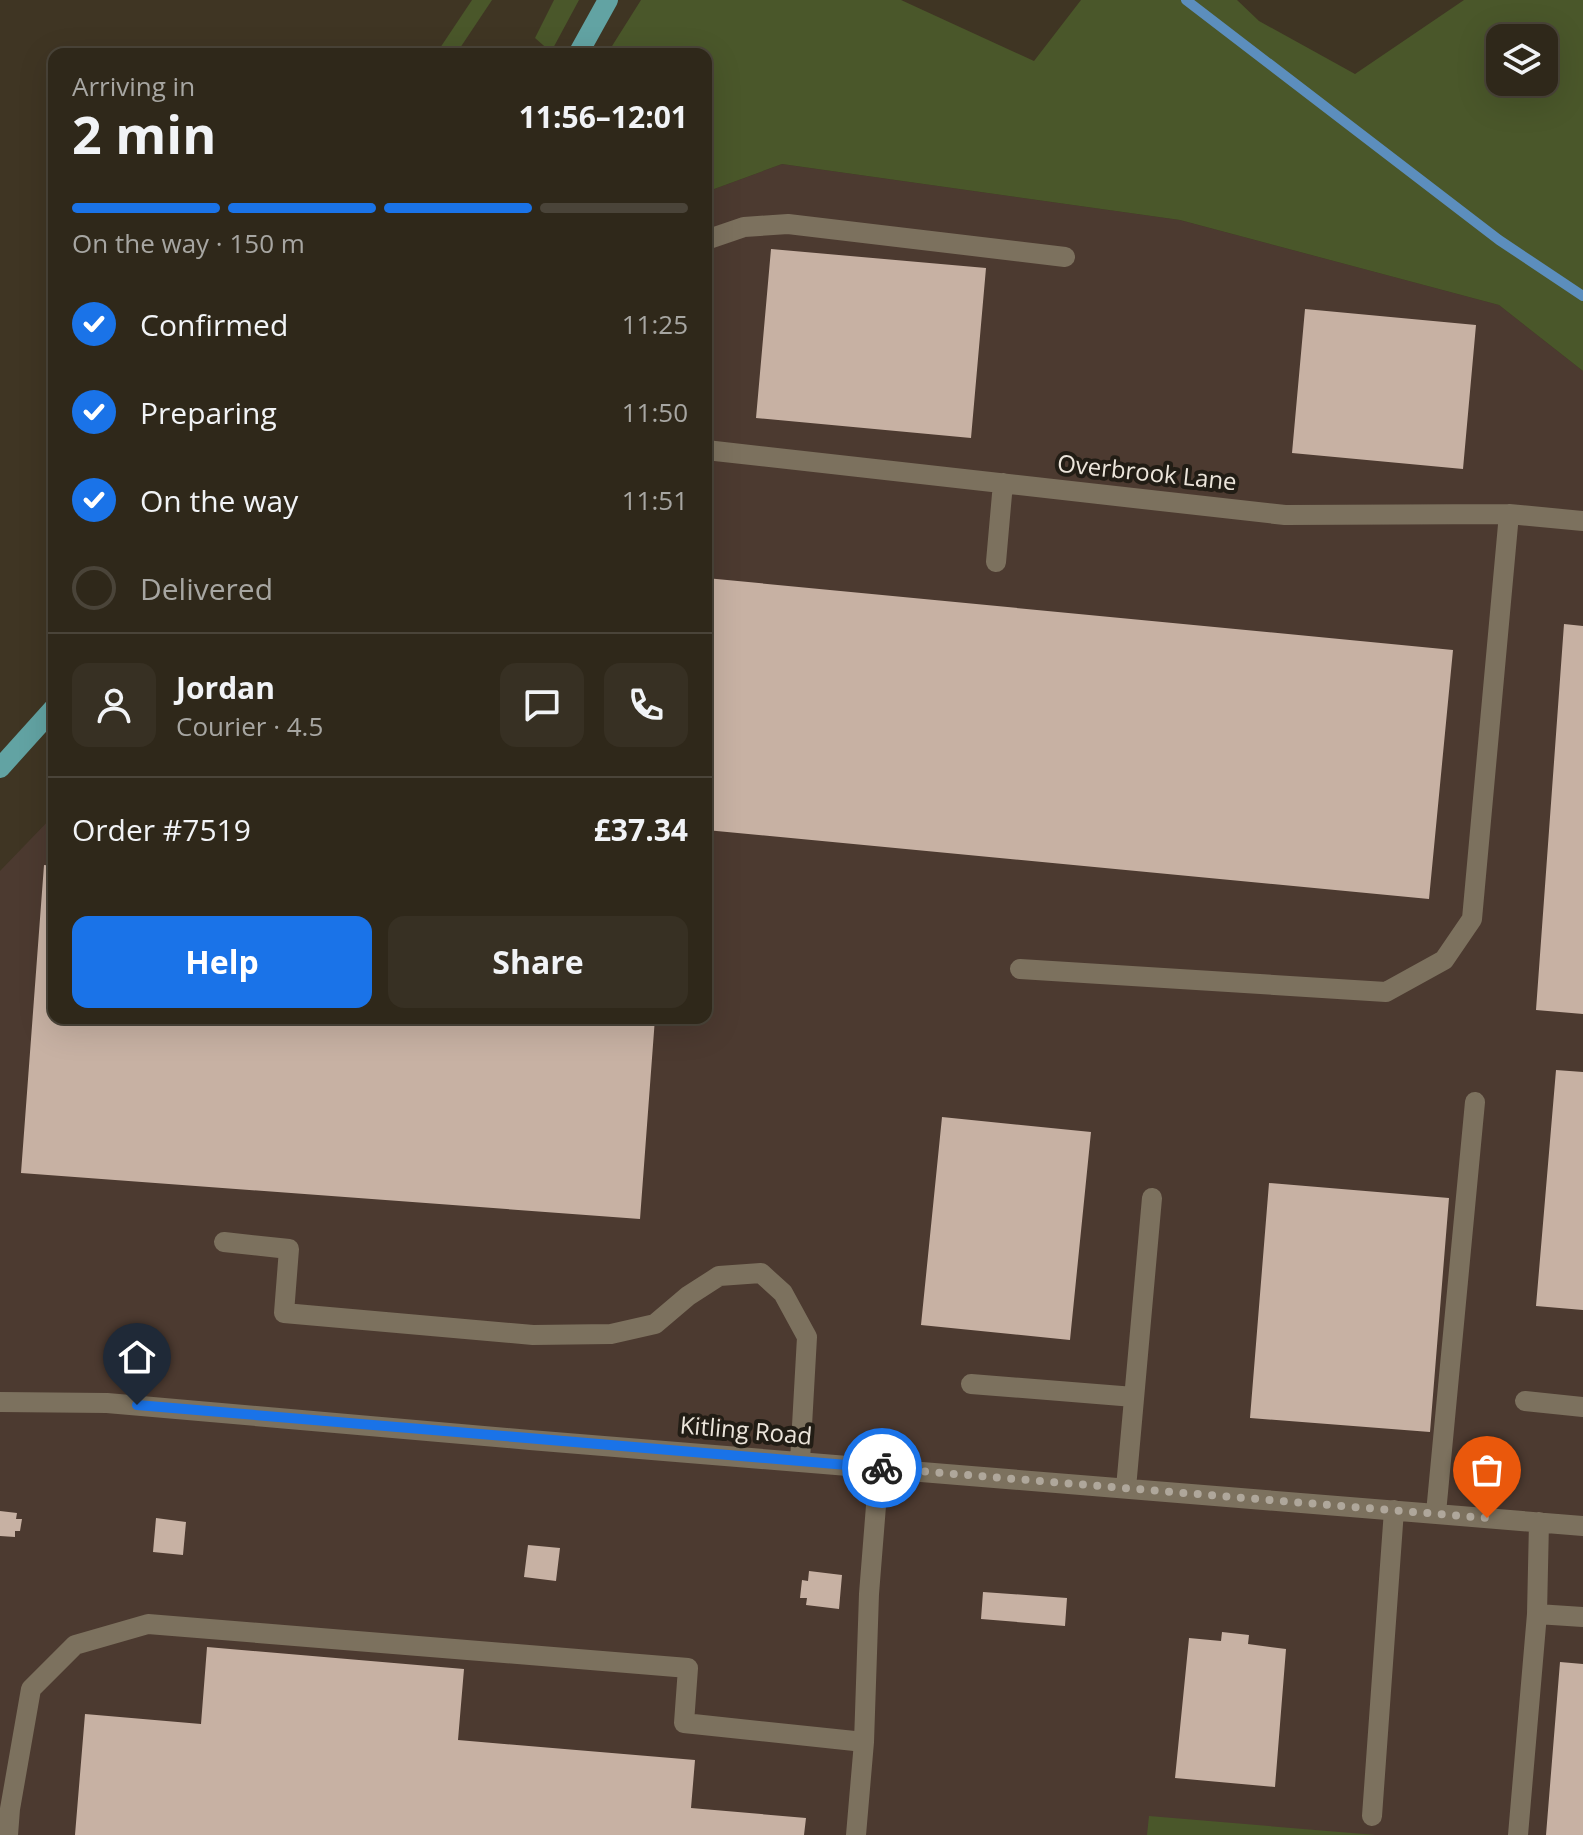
<!DOCTYPE html>
<meta charset="utf-8">
<style>
:root{--surface:#2f281a;--page:#373023;--text:#f1f3f6;--muted:#a7a6a2;--line:#4a4439;--accent:#1a73e8}
body{margin:0;font-family:"Open Sans",sans-serif;background:var(--page);color:var(--text);height:100vh;display:flex;flex-direction:column;font-size:30px;white-space:nowrap}
*{box-sizing:border-box;margin:0}
p{font-size:26px;color:var(--muted)}
.icon{flex:none;width:44px;height:44px;fill:none;stroke:currentColor;stroke-width:2;stroke-linecap:round;stroke-linejoin:round}
.map{position:relative;flex:1;overflow:hidden}
.details{position:absolute;left:48px;top:48px;width:664px;height:976px;display:flex;flex-direction:column;background:var(--surface);border-radius:16px;box-shadow:0 8px 32px #0002,0 0 0 2px var(--line)}
.details>*{flex:none}
.fabs{position:absolute;left:1486px;top:24px;display:grid;gap:16px}
.fabs a{display:grid;place-items:center;width:72px;height:72px;border-radius:16px;background:var(--surface);box-shadow:0 8px 32px #0002,0 0 0 2px var(--line);font-size:40px}
.pin{position:absolute;display:grid;place-items:center;width:68px;height:68px;color:#fff;margin:-82px -34px;border-radius:50% 50% 50% 0;rotate:-45deg;box-shadow:0 0 8px #0007}
.pin .icon{rotate:45deg}
.courier{position:absolute;display:grid;place-items:center;width:80px;height:80px;margin:-40px;border:6px solid #1a73e8;border-radius:50%;background:#fff;color:#222;box-shadow:0 2px 10px #0007}
.head em{font-style:normal;font-weight:700}
.head div{display:flex;flex-direction:column-reverse}
.head{display:flex;align-items:center;justify-content:space-between;height:136px;padding:0 24px}
h1{font-size:52px;font-weight:700;line-height:60px}
.bar{display:grid;grid-template-columns:repeat(4,1fr);gap:12px 8px;align-content:center;height:96px;padding:0 24px}
.bar i{height:10px;border-radius:6px;background:var(--line)}
.bar .current{background:var(--accent)}
.bar p{grid-column:span 4}
.line{display:flex;align-items:center;gap:20px;padding:0 24px;border-top:2px solid var(--line)}
.line div{flex:1}
.round{display:grid;place-items:center;flex:none;width:84px;height:84px;border-radius:16px;background:var(--page)}
ol{padding:0 24px;list-style:none}
li{display:flex;align-items:center;gap:24px;height:88px}
li p{margin-inline-start:auto}
li .icon{padding:8px;border-radius:50%;background:var(--accent);color:#fff;stroke-width:4}
li:last-child{color:var(--muted)}
li i{width:44px;height:44px;border:4px solid var(--line);border-radius:50%}
.primary-button{display:flex;gap:16px;margin-top:auto;padding:16px 24px}
.primary-button a{flex:1;height:92px;border-radius:16px;background:var(--accent);color:#fff;font-size:32px;font-weight:700;line-height:92px;text-align:center}
.primary-button a+a{background:var(--page);color:var(--text)}
.map>svg:first-child{display:block}
</style>
<div class="map">
<svg width="1583" height="1835" viewBox="0 0 1583 1835">
<rect width="100%" height="100%" fill="#3f3523"/>
<path fill="#4c3a30" d="M782,164L1180,220L1499,305L1583,371V1835H0V871L54,815V1018H706V192Z"/>
<path fill="#4a572a" fill-rule="evenodd" d="M472,0H492L456,54H436Z
M554,0H579L551,52L535,38Z
M641,0H901L1034,61L1081,0H1237L1259,21L1355,74L1464,0H1583V371L1499,305L1180,220L782,164L706,192V54H607ZM1544,38V82H1500V38Z
M1149,1816L1376,1835H1147Z"/>
<g fill="none" stroke-linecap="round" stroke-linejoin="round">
<path stroke="#5c8ebd" stroke-width="10" d="M1186,0L1499,240L1583,296"/>
</g>
<path fill="#c7b1a3" d="M771,249L986,268L971,438L756,418Z
M1305,309L1476,325L1463,469L1292,453Z
M706,578L1453,650L1429,899L706,830Z
M1564,624L1583,626V1014L1536,1010Z
M44,865L54,866V1018H655L640,1219L21,1173Z
M1556,1070L1583,1072V1310L1536,1306Z
M942,1117L1091,1132L1070,1340L921,1325Z
M1269,1183L1449,1198L1430,1432L1250,1418Z
M0,1511L17,1513L16,1519H22L20,1531H15V1537L0,1536Z
M156,1518L186,1522L183,1555L153,1552Z
M528,1545L560,1548L556,1581L524,1577Z
M809,1571L842,1575L839,1609L806,1605L807,1598H800L802,1580L808,1581Z
M983,1592L1067,1598L1065,1626L981,1619Z
M1222,1632L1249,1635L1248,1644L1286,1649L1275,1787L1175,1778L1189,1638L1221,1641Z
M207,1647L464,1669L458,1740L695,1760L691,1808L806,1818L804,1835H75L85,1714L201,1724Z
M1560,1662L1583,1664V1835H1546Z"/>
<g fill="none" stroke-linecap="round" stroke-linejoin="round">
<path stroke="#7c715e" stroke-width="20" d="M706,240L744,227L788,224L1065,257
M706,450L1285,515L1509,514L1583,521
M996,562L1003,483
M1020,969L1386,992L1444,960L1472,919L1509,514
M224,1242L289,1249L284,1313L533,1335L611,1334L655,1324L688,1296L719,1276L761,1273L783,1293L807,1337L800,1461
M971,1384L1134,1397
M1525,1401L1583,1407
M0,1402L107,1403L530,1440L1583,1526
M1126,1488L1152,1198
M1436,1513L1475,1102
M1537,1614L1583,1617
M864,1742L869,1594L879,1468
M1372,1816L1394,1510
M8,1835L10,1809L31,1689L75,1645L148,1624L688,1668L684,1723L864,1742L856,1835
M1518,1835L1537,1614L1539,1522"/>
<path stroke="#62a3a3" stroke-width="20" d="M578,54L608,0
M0,768L54,708"/>
</g>
<g fill="none" stroke-linecap="round" stroke-linejoin="round">
<path stroke="#afa79b" stroke-width="8" stroke-dasharray="0 14.4" d="M882,1468L1487,1518"/>
<path stroke="#1a73e8" stroke-width="10" d="M137,1405L882,1468"/>
</g>
<g text-anchor="middle" stroke-width="8" stroke-linejoin="round" paint-order="stroke">
<g font-size="24" fill="#ece5db" stroke="#221d15">
<text transform="translate(1147 473) rotate(6)" y="8">Overbrook Lane</text>
<text transform="translate(746 1431) rotate(5)" y="8">Kitling Road</text>
</g>
</g>
</svg>
<div class="fabs">
<a><svg class="icon" aria-label="layers" viewBox="0 0 24 24"><path d="M12 4l9 5-9 5-9-5zM3 14l9 5 9-5"/></svg></a>
</div>
<div class="pin" style="left:1487px;top:1518px;background:#ea580c"><svg class="icon" aria-label="bag" viewBox="0 0 24 24"><path d="M5 8h14l-1 12H6zM9 8a3 3 0 0 1 6 0"/></svg></div>
<div class="pin" style="left:137px;top:1405px;background:#1f2937"><svg class="icon" aria-label="home" viewBox="0 0 24 24"><path d="M3 11l9-7 9 7M6 9v11h12V9"/></svg></div>
<div class="courier" style="left:882px;top:1468px"><svg class="icon" aria-label="bike" viewBox="0 0 24 24"><circle cx="6" cy="16" r="4"/><circle cx="18" cy="16" r="4"/><path d="M6 16l4-8h5l3 8M10 8l3 8H6M13 5h3"/></svg></div>
<section class="details">
<div class="head"><div><h1>2 min</h1><p>Arriving in</p></div><em>11:56–12:01</em></div>
<div class="bar"><i class="current"></i><i class="current"></i><i class="current"></i><i></i><p>On the way · 150 m</p></div>
<ol>
<li><svg class="icon" aria-label="check" viewBox="0 0 24 24"><path d="M5 12l5 5 9-10"/></svg>Confirmed<p>11:25</p></li>
<li><svg class="icon" aria-label="check" viewBox="0 0 24 24"><path d="M5 12l5 5 9-10"/></svg>Preparing<p>11:50</p></li>
<li><svg class="icon" aria-label="check" viewBox="0 0 24 24"><path d="M5 12l5 5 9-10"/></svg>On the way<p>11:51</p></li>
<li><i></i>Delivered</li>
</ol>
<div class="line" style="height:144px"><a class="round"><svg class="icon" aria-label="person" viewBox="0 0 24 24"><circle cx="12" cy="8" r="4"/><path d="M4 21q1-7 8-7t8 7"/></svg></a><div><b>Jordan</b><p>Courier · 4.5</p></div><a class="round"><svg class="icon" aria-label="chat" viewBox="0 0 24 24"><path d="M4 5h16v11H9l-5 4z"/></svg></a><a class="round"><svg class="icon" aria-label="phone" viewBox="0 0 24 24"><path d="M5 4h4l2 5-3 2q2 4 5 5l2-3 5 2v4C11 20 4 13 5 4z"/></svg></a></div>
<div class="line" style="height:104px"><div>Order #7519</div><b>£37.34</b></div>
<div class="primary-button"><a>Help</a><a>Share</a></div>
</section>
</div>
